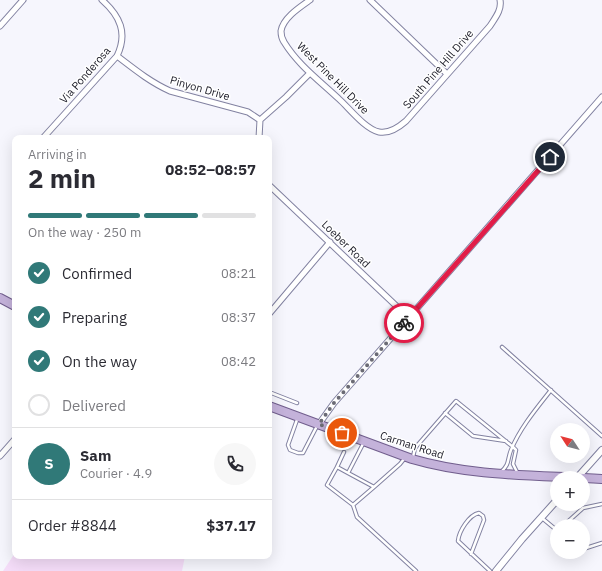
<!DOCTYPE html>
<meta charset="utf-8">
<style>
:root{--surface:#fff;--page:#f7f7f7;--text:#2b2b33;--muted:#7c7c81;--line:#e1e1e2;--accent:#307978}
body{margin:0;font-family:"IBM Plex Sans",sans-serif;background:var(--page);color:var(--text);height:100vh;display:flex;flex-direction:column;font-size:15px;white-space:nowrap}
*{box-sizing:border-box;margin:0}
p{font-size:13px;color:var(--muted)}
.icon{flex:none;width:22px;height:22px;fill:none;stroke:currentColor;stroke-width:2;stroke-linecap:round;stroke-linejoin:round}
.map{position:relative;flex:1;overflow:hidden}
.panel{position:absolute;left:12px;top:135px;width:260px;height:424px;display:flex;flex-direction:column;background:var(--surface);border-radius:8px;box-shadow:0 4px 16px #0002}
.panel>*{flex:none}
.needle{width:26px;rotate:306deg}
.fabs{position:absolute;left:550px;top:423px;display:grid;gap:8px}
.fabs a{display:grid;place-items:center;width:40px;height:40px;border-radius:50%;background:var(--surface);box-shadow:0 4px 16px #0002;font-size:20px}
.pin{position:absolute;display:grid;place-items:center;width:34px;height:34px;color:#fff;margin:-17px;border:2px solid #fff;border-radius:50%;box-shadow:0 1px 4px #0007}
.courier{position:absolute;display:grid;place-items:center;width:40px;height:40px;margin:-20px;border:3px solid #e11d48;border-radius:50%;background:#fff;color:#222;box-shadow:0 1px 5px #0007}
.summary em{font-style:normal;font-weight:700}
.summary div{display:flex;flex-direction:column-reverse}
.summary{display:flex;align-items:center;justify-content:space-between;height:68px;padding:0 16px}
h1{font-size:26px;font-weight:700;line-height:30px}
.bar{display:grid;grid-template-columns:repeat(4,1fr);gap:6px 4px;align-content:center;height:48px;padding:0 16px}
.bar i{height:5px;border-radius:3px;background:var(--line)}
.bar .selected{background:var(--accent)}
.bar p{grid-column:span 4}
.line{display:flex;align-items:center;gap:10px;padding:0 16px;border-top:1px solid var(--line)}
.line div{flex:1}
.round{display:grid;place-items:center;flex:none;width:42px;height:42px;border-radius:21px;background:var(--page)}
ol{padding:0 16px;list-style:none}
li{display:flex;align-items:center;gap:12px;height:44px}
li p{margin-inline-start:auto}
li .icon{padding:4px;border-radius:50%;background:var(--accent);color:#fff;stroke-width:4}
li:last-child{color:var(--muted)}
li i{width:22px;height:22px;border:2px solid var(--line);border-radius:50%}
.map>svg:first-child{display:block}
</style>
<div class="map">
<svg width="602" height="571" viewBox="0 0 602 571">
<rect width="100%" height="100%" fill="#f6f6fd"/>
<path fill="#f5ddf9" d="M15,553V556H185L182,571H3Z"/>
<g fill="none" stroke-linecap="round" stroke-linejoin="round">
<defs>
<path id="service" d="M502,347L602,436
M269,392L297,403
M445,413L473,436L506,441
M298,417L288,445L290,450L298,453H303L317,426
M364,442L348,473L374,487L400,464L404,459
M413,457L415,448L456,401L513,447L516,450L513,464L518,474
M337,467L344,452
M501,472C510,464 507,460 511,450C520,428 536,409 551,390
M348,473L337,467L327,485L353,505L374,487
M353,505L357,517L416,571
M542,518L554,528H557
M563,526L583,508L602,504
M583,549L602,543
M471,554L484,520L483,516L479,513C469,515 459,531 458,541L490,571"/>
<path id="minor" d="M310,0C300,7 283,18 281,31C281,34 282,39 284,42C298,65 320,81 339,99C349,108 365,129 379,132C389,134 398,128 406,121L490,26C495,18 502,10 500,0
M370,0L447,74
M0,26L23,0
M117,56C134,69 150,82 170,91L248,112L260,120
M43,138L117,56C128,33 120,16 102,0
M259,138L260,120L286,97L310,73
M269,185L409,318
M269,314L330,242
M319,424L334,403L602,97
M0,456L15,439"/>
<path id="tertiary" d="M577,478L602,450
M496,571L522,539L557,500"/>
<path id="primary" d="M0,298L15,306
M269,406L412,459C473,477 539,475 602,479"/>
</defs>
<use href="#service" stroke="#8282a1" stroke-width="4.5"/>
<use href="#minor" stroke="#8282a1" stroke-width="7"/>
<use href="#tertiary" stroke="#8282a1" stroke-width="8"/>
<use href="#primary" stroke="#715e8d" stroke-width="10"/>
<use href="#service" stroke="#fff" stroke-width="2.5"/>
<use href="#minor" stroke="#fff" stroke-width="5"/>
<use href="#tertiary" stroke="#fff" stroke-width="6"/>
<use href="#primary" stroke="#c4b2da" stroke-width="8"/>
</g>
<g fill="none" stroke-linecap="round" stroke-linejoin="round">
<path stroke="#6b6b75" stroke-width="4" stroke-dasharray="0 7.2" d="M342,433L319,424L334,403L404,323"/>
<path stroke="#e11d48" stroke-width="5" d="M404,323L550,157"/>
</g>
<g text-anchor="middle" stroke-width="3" stroke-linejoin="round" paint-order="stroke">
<g font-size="11" fill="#20202c" stroke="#fff">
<text transform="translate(438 69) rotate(-49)" y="4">South Pine Hill Drive</text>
<text transform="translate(85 75) rotate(-49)" y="4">Via Ponderosa</text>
<text transform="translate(333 78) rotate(45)" y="4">West Pine Hill Drive</text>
<text transform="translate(200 88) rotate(16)" y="4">Pinyon Drive</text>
<text transform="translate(346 244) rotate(44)" y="4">Loeber Road</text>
<text transform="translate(412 445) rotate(18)" y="4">Carman Road</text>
</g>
</g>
</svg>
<div class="fabs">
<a><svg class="needle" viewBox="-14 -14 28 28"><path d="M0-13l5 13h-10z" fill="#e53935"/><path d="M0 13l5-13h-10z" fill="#7c7c81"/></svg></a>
<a>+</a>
<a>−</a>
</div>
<div class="pin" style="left:342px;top:433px;background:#ea580c"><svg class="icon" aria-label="bag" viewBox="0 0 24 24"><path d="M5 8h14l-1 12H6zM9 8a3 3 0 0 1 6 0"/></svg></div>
<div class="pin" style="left:550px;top:157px;background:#1f2937"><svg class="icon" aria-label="home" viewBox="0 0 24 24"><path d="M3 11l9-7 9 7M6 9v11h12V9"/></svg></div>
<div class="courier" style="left:404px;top:323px"><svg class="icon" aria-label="bike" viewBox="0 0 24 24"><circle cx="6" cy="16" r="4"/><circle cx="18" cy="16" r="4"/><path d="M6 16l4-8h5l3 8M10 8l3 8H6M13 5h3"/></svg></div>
<section class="panel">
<div class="summary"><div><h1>2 min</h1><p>Arriving in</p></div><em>08:52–08:57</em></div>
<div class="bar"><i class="selected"></i><i class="selected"></i><i class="selected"></i><i></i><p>On the way · 250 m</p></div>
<ol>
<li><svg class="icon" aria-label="check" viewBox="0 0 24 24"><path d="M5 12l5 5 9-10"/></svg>Confirmed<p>08:21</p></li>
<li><svg class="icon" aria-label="check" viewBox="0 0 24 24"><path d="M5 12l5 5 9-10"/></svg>Preparing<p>08:37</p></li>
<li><svg class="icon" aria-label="check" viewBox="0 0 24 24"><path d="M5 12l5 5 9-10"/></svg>On the way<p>08:42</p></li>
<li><i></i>Delivered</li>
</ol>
<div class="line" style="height:72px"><b class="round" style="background:var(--accent);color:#fff">S</b><div><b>Sam</b><p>Courier · 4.9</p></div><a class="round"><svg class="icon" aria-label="phone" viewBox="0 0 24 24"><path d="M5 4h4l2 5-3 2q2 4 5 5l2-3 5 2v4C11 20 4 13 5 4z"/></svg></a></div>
<div class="line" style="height:52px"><div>Order #8844</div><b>$37.17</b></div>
</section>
</div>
